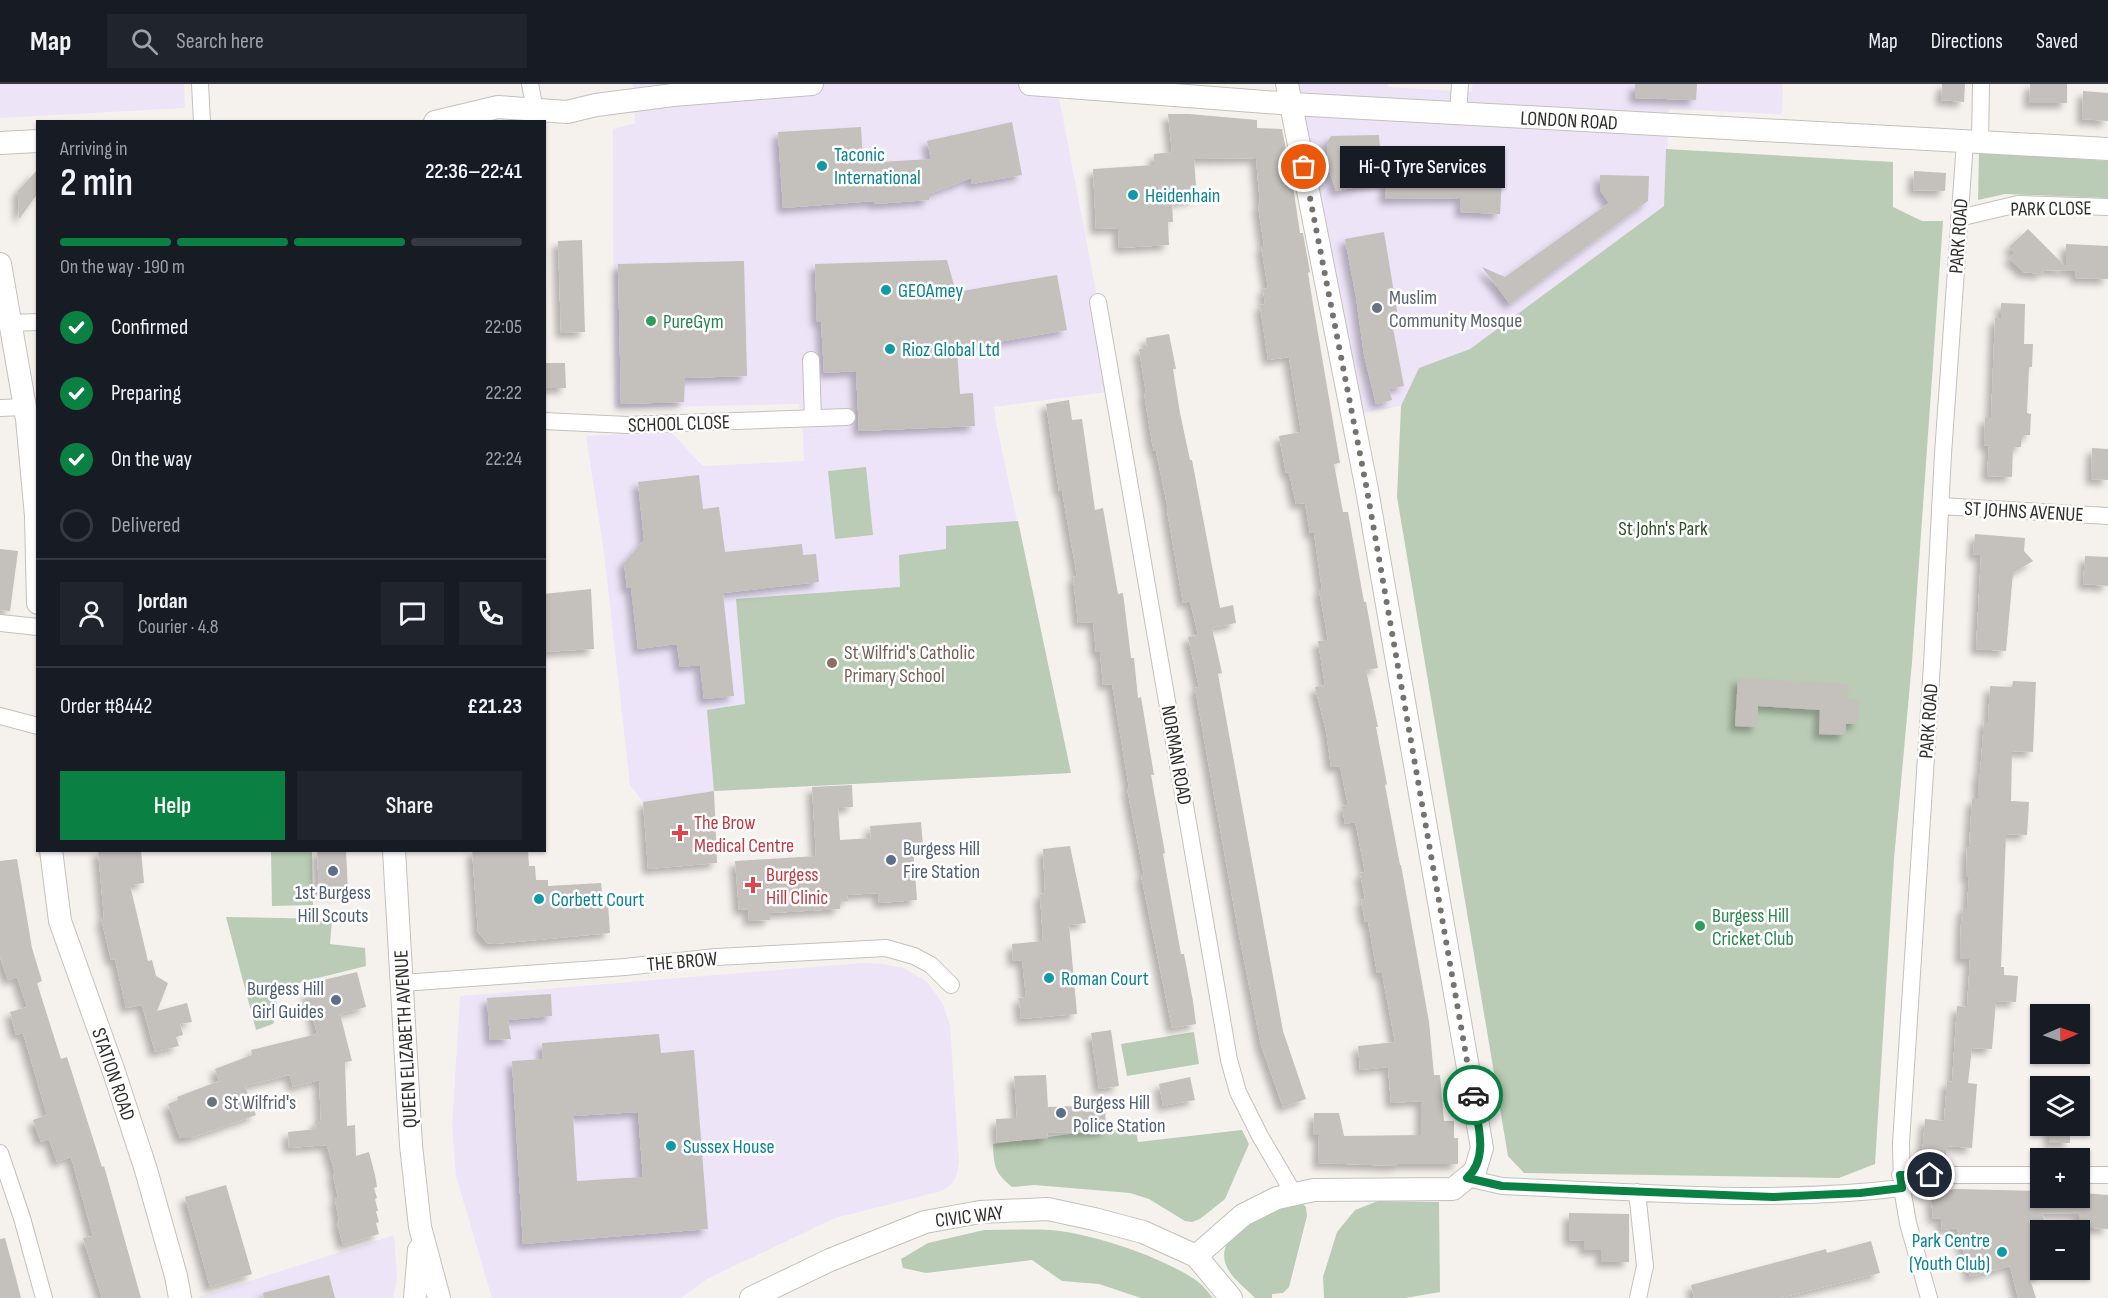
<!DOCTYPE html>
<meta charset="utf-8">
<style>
:root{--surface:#171b24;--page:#20242c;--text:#f1f3f6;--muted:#9ea1a6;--line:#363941;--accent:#0b8043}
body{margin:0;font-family:"Sofia Sans Condensed",sans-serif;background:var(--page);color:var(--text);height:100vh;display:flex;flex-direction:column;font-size:22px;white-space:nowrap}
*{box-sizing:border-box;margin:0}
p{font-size:20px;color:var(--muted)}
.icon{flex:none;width:33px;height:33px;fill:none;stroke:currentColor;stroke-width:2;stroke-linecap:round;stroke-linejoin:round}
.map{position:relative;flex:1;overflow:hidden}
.drawer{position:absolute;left:36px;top:36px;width:510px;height:732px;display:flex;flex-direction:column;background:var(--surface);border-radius:0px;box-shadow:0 2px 4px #0004}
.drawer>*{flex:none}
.needle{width:39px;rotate:88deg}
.fabs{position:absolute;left:2030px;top:920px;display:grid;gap:12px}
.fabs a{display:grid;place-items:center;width:60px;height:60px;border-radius:0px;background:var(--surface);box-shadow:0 2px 4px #0004;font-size:30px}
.pin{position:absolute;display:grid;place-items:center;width:51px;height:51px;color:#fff;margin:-26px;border:3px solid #fff;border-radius:50%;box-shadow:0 2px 6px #0007}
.courier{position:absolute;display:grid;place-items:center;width:60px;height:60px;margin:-30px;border:4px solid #0b8043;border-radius:50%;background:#fff;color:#222;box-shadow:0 2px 8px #0007}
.bubble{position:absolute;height:42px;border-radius:0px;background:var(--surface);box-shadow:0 2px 4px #0004;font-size:20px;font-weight:600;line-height:42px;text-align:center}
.summary em{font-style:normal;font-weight:600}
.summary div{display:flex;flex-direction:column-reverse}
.summary{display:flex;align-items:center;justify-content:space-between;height:102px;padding:0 24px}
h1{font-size:39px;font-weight:600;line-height:45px}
.bar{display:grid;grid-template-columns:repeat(4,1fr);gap:9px 6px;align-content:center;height:72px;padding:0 24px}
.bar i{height:8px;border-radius:4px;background:var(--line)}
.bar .current{background:var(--accent)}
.bar p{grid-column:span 4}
.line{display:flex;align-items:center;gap:15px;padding:0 24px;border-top:2px solid var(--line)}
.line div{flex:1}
.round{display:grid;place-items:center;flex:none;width:63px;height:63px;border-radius:0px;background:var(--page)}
ol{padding:0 24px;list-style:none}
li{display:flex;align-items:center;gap:18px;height:66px}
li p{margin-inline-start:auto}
li .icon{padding:6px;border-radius:50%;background:var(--accent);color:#fff;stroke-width:4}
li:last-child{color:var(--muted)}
li i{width:33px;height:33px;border:3px solid var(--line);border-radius:50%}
.button{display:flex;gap:12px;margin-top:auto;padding:12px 24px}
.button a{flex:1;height:69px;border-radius:0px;background:var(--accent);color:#fff;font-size:24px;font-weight:600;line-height:69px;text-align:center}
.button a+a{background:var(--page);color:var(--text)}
header{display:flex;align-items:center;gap:36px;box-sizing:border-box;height:84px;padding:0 30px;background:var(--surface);border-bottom:2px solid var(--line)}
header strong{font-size:28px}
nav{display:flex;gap:33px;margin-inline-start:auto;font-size:21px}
.search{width:420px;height:54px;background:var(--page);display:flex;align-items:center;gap:15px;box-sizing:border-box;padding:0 21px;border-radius:0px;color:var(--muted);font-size:22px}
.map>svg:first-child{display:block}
</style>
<header>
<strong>Map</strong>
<div class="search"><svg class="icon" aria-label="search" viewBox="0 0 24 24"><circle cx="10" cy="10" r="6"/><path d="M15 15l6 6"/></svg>Search here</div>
<nav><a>Map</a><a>Directions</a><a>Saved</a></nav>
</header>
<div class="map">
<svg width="2108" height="1214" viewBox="0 0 2108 1214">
<defs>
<filter id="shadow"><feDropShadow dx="-5.5" dy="5.5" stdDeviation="3" flood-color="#0004"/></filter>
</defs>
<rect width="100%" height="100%" fill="#f5f2ee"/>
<path fill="#eee4f8" d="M0,0H184L185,24L0,34Z
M633,0H1062L1057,3L1115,307L994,323L996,338L981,342L947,346L803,351L799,320L614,324L613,45L635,39Z
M1294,0H1388V3L1471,8L1473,0H1783L1782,30L1669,25L1665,122L1470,265L1420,284L1401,322L1353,331Z
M863,879L883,880L904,884L927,898L943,920L950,941L959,1078L957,1090L952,1100L942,1107L835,1134L709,1194L681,1214H492L456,1092L452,1042L460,912Z
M394,1151L397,1196L393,1214H196Z"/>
<path fill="#ede4f9" d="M996,338L1071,689L714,707L643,718L630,701L604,469L586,352L671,348L703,382L804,377L803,351L947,346Z"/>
<path fill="#baccb5" d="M1666,65L1893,78V123L1922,137H1943L1912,578L1894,775L1875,1080L1839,1094L1524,1089L1508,1072L1397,413L1401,322L1419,284L1470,265L1664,122Z
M1979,68L2108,77V114L2005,110L1978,116Z
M866,383L873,451L835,455L828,387Z
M1018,437L1071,689L714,707L707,626L745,620L736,515L900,503L899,471L946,465V442Z
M271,767H312L313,821L272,822Z
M226,833L332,835L330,860L365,864L366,882L274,905L278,927L273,940L256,946Z
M1194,948L1199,980L1127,992L1121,960Z
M1135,1042L1138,1058L1242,1046L1249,1060L1225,1115L1200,1135L1192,1138L1185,1137L1149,1115L1130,1109L1034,1101L1012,1103C994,1088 994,1082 993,1060Z
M1378,1117L1439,1118L1440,1208L1405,1214H1324L1323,1193L1337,1148L1355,1126Z
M1295,1119H1302L1306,1123L1307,1132L1289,1203L1283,1209L1272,1210V1214H1255C1247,1205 1235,1197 1229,1187C1206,1150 1270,1128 1295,1119Z
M984,1146C1006,1146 1028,1145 1049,1146C1089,1148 1165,1174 1197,1197C1203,1201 1208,1208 1213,1214H1141L1099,1200L1062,1197L1032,1176L926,1189L903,1184L901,1175L928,1159Z"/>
<path fill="#c4c0bc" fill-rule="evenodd" filter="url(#shadow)" d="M1635,0H1697L1696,16L1635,14Z
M1942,0H1965L1964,18L1941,16Z
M2030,0H2067V19H2029Z
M2083,7L2108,9V37L2082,35Z
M1168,30H1189L1257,36V44L1282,45L1293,102L1300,149H1303L1310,188L1308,189L1313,220L1340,379L1334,380L1343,428H1348L1364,518H1366L1378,584L1366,586L1378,643H1376L1387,700L1385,701L1400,781H1401L1429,938L1434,991H1440L1444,1037H1454V1054H1458V1080H1398V1082L1318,1079L1319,1051H1313L1314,1029H1339L1344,1052L1421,1051V1017L1391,1019L1388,983L1360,986L1358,962L1395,958L1382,889H1377L1368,837L1365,838L1361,816L1365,815L1360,789L1365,788L1357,747L1355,738L1345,740L1342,722L1348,721L1340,682L1331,683L1326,647L1315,603L1325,601L1318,557L1328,556L1319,506H1322L1314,449H1310L1305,419L1296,420L1289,388L1286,389L1279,352L1301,348L1289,273L1268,276L1260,221L1265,220L1263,205L1268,204L1261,162H1264L1258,121L1260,120L1256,74L1194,75L1197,114L1172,119L1173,138H1168L1169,161L1119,164L1118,144L1096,145L1093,85L1154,81V70L1172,68Z
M1012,38L1022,91L972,100L971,94L929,110V116L874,120V117L783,124L778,48L861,43L863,79L931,75L927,57Z
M1379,51L1380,63L1444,62V75L1503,78L1500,130L1460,128L1461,114L1385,115V98L1336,107L1328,83L1327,58L1331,52Z
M38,85V109L19,135L18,107Z
M1914,87L1946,89L1945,107L1913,106Z
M1600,91L1649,92L1648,117L1510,220L1482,183L1505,193L1609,119L1600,106Z
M2028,145L2066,183V160L2108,162V195L2075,194L2076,187L2044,186L2041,190L2023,188L2009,174L2015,169L2009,163Z
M1384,148L1398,233L1391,234L1404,302L1389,305L1392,316L1376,320L1364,271L1356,213L1345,155Z
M582,156L585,248L561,249L558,157Z
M947,176L956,208L1057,191L1067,246L957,265L960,310L973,309L975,342L859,347L856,287L824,289L821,237L817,238L815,180Z
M744,177L747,292L685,294L684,318L621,320L618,180Z
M2001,219L2025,220L2024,260H2033L2032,283H2029L2027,329L2031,330L2030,351H2022L2021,363H2013L2012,393L1987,392L1989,362L1984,361L1985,334H1991L1995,234H2001Z
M1169,250L1176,285H1173L1180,329L1190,376H1192L1220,524L1233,521L1236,539L1212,544L1222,589L1218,590L1283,947L1306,1015L1283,1023L1261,961L1239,851L1195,604L1199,603L1188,553L1198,551L1190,517L1183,519L1167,426H1168L1156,367H1154L1152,359L1144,309H1146L1139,265L1147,264L1146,254Z
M544,279H565L566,304H544Z
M1069,316L1072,336L1082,335L1095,426L1103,424L1118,510L1123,509L1131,574H1134L1138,614L1141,613L1154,691H1151L1165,769L1163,770L1181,870H1184L1193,917L1196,940L1172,944L1141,791H1144L1127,704H1129L1112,600L1103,601L1100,568H1096L1093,538L1078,539L1073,493L1077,492L1062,407H1059L1046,320Z
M2092,364L2108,365V396L2091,395Z
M699,391L703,425L719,423L725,468L802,460L803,471L816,470L819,498L723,509L734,612L704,615L700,581L680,583L677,560L638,565L631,504H627L624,479L644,456L638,398Z
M1975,450L2025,454L2024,467L2033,477L2013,489L2006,567L1976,565L1981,471L1973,470Z
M0,465L18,467L10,527L0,526Z
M2085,472L2108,473V502L2083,500Z
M591,505L594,565L544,568V510Z
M1738,594L1848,600L1847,615L1859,616L1857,640H1846L1845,651L1819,650L1820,626L1758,622L1757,643L1735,642Z
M2013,597L2036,598L2033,668L2012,667L2011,717L2029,718L2027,751L2006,750L2001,883H2004V891L2018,892L2016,918L1996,917L1992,965L1972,964L1968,999L1977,1000L1972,1064L1947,1062L1946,1073L1922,1071L1925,1035L1944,1037L1947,997L1952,998L1957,922L1967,923L1970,875H1960L1961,840L1963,823H1967L1969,793H1966L1967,763L1969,764L1972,715H1978V690H1980L1984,637H1988L1990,602L2012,603Z
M852,701L853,723L838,724L840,756L871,754L870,742L921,738L923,762L913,763L917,816L879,819L878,809L847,811L848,817H840V825L770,829V836L749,837L748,825L739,826L735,777L816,772L812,703Z
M714,707L717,779L648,785L643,718Z
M1070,762L1086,839L1069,841L1077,930L1021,935L1019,914L1026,913L1022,876L1013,877L1012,860L1043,857L1040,810L1045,809L1043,765Z
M98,766H141L144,799L130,801L148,877L152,876L156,892L168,899L157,927L187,919L192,938L180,940L183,951L176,953L179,962L155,968L142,921L126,924L115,875L111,876L101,834H104Z
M317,766H346L348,808L319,809Z
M472,766H528L529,782H535L536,796H548V802L601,799L603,819L608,820L610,849L494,860L487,859L478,848Z
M17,775L32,864L42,897L37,899L61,975L67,973L102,1083L104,1082L141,1214H102L83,1154L93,1152L71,1073L57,1078L49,1055L41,1058L33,1036L47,1031L23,949L16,951L10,928L27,923L17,893L8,896L0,873V777Z
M357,888L366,923L340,930L352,977L345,978L347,1042L355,1041L356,1072L369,1068L375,1091L377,1103L374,1104L377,1114L375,1115L378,1127H376L379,1138L376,1139L379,1150L343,1161L337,1139L339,1138L335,1115L338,1114L333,1091L335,1090L327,1061L289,1064L288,1048L316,1045L315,1037H321L319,996L293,1003L290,991L245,1002L256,1031L191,1054H180L168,1020L178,1016L177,1013L219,997L215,985L252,971L251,966L317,950L307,908L321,905L319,897Z
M551,910L552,932L508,936L511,955L490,956L487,914Z
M1111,946L1119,1002L1099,1005L1091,949Z
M659,950L661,969L694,966L708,1145L523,1160L512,977L543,975L542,959ZM638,1028L643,1093L577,1097L573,1032Z
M1046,991L1048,1023L1105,1021L1106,1047L1047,1049L1048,1054L997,1058L996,1035L1017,1034L1014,992Z
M1190,993L1195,1016L1163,1022L1159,1000Z
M2049,1043H2070V1059H2049Z
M226,1101L252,1190L210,1203L185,1113Z
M1956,1105L2040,1107V1113H2083V1109L2108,1111V1145L2079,1143V1130L2042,1129L2047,1146H2040V1192L2030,1195L2036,1214H2018L2010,1182L1970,1193L1957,1144L1942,1146L1941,1134L1933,1135L1931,1114L1940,1113L1939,1107Z
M1569,1129L1629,1130V1178H1601V1166H1584V1157L1569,1156Z
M5,1154L16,1194L21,1214H0V1155Z
M1871,1157L1880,1189L1780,1214H1694L1691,1201L1826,1165L1827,1169Z
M329,1191L335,1214H264L263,1209Z"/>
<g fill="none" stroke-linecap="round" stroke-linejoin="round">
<defs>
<path id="street" d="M200,0L202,38
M530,0L535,26
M1458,29L1460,0
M1980,58L1981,0
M1959,134L2018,120L2108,123
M1098,218L1229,976L1238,1008L1260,1052L1294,1110
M11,239L38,238
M811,276L813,334
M0,324L25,323
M544,337L627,341L847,333
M1940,422L2108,432
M0,539L38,543
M0,632L38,642
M402,899L625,883L716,873L886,864L914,872L931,881L951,901
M0,1069L22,1134L44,1214
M1900,1091H2040
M2079,1091H2108
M1467,1094L1502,1102C1635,1108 1769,1120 1902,1104
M1637,1108L1645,1182L1638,1214
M1929,1214L1908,1139L1902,1104L1901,1059L1932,580L1943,370L1965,58"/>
<path id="secondary" d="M1030,0L1292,20L2108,65
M435,38L498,23L567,28L596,21L673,11L812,0
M0,59L38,57
M0,180L27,335L36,432L38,519
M51,766L60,837L114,988L146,1086L176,1192L180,1214
M394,766L411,1061L420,1143L439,1214
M1196,1172L1243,1131L1277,1114L1314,1106L1453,1105L1475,1087L1482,1064L1367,406L1287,0
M415,1214L419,1166
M751,1214L830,1176L925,1138L980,1128L1048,1125L1094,1135L1143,1148L1196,1172L1231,1214"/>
</defs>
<use href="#street" stroke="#c4c0bc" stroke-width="18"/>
<use href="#secondary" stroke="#c4c0bc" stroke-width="24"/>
<use href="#street" stroke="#fff" stroke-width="16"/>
<use href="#secondary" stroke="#fff" stroke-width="22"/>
</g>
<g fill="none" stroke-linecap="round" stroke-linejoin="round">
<path stroke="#757371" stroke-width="6" stroke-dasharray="0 10.8" d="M1304,83L1367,406L1473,1011"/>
<path stroke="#0b8043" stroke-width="8" d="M1473,1011C1477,1038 1490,1073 1467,1094L1502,1102L1773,1113L1860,1109L1902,1104L1900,1091H1930"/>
</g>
<g fill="#0f9aa8" stroke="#fff" stroke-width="2">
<circle cx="822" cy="82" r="6"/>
<circle cx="1133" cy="111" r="6"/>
<circle cx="886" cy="206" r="6"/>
<circle cx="890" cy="265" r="6"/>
<circle cx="539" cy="815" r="6"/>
<circle cx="1049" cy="894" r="6"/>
<circle cx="671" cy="1062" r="6"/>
<circle cx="2002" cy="1168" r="6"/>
</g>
<g fill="#6b7280" stroke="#fff" stroke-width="2">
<circle cx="1377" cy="224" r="6"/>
<circle cx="212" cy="1018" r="6"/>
</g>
<g fill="#2e9e5b" stroke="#fff" stroke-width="2">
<circle cx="651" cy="237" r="6"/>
<circle cx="1700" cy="842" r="6"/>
</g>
<circle fill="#8d6e63" stroke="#fff" stroke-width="2" cx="832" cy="579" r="6"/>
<g fill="#e0444e" stroke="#fff" stroke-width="2">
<path d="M677 740h6v6h6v6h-6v6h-6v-6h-6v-6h6z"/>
<path d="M750 792h6v6h6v6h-6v6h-6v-6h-6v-6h6z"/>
</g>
<g fill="#5c6f8a" stroke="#fff" stroke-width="2">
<circle cx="891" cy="776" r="6"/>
<circle cx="333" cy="787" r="6"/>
<circle cx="336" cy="916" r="6"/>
<circle cx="1061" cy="1029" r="6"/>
</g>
<g text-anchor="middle" stroke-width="5" stroke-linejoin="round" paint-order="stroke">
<g font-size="20" fill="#302f2d" stroke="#fff">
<text transform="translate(1569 36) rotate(3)" y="7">LONDON ROAD</text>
<text transform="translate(2051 124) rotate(-1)" y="7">PARK CLOSE</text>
<text transform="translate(1958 152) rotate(-86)" y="7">PARK ROAD</text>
<text transform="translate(679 339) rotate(-2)" y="7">SCHOOL CLOSE</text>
<text transform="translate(2024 427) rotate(3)" y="7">ST JOHNS AVENUE</text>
<text transform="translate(1928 637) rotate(-86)" y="7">PARK ROAD</text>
<text transform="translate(1177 671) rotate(80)" y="7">NORMAN ROAD</text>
<text transform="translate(682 877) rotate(-5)" y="7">THE BROW</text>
<text transform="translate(405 955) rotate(-93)" y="7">QUEEN ELIZABETH AVENUE</text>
<text transform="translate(114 990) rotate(71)" y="7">STATION ROAD</text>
<text transform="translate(969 1132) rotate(-7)" y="7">CIVIC WAY</text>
</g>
<g font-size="20" fill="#0d838f" stroke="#fff" text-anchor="start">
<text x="834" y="77">Taconic<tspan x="834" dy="23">International</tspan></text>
<text x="1145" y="118">Heidenhain</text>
<text x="898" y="213">GEOAmey</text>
<text x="902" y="272">Rioz Global Ltd</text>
<text x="551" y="822">Corbett Court</text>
<text x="1061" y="901">Roman Court</text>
<text x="683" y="1069">Sussex House</text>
<text x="1990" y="1163" text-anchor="end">Park Centre<tspan x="1990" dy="23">(Youth Club)</tspan></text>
</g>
<g font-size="20" fill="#5b616d" stroke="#fff" text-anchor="start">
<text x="1389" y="220">Muslim<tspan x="1389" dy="23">Community Mosque</tspan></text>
<text x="224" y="1025">St Wilfrid's</text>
</g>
<g font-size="20" fill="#27864d" stroke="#fff" text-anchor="start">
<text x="663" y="244">PureGym</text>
<text x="1712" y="838">Burgess Hill<tspan x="1712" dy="23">Cricket Club</tspan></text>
</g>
<g font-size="20" fill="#2d4f24" stroke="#fff">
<text x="1663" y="451">St John's Park</text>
</g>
<g font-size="20" fill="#785e54" stroke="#fff" text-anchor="start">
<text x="844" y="575">St Wilfrid's Catholic<tspan x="844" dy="23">Primary School</tspan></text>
</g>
<g font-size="20" fill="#be3a42" stroke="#fff" text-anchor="start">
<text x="694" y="745">The Brow<tspan x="694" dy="23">Medical Centre</tspan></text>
<text x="766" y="797">Burgess<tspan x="766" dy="23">Hill Clinic</tspan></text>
</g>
<g font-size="20" fill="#4e5e75" stroke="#fff" text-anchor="start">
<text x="903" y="771">Burgess Hill<tspan x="903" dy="23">Fire Station</tspan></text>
<text x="333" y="815" text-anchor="middle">1st Burgess<tspan x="333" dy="23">Hill Scouts</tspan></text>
<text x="324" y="911" text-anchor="end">Burgess Hill<tspan x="324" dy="23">Girl Guides</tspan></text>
<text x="1073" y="1025">Burgess Hill<tspan x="1073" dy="23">Police Station</tspan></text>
</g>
</g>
</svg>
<div class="fabs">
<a><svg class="needle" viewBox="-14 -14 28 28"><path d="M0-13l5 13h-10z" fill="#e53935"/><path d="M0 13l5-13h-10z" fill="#9ea1a6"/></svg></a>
<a><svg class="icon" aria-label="layers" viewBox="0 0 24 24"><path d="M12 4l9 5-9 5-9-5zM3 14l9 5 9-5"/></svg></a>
<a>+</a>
<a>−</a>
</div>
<div class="pin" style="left:1304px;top:83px;background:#ea580c"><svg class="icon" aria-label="bag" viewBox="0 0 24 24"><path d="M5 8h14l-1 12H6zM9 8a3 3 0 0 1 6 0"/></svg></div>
<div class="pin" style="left:1930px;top:1091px;background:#1f2937"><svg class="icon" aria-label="home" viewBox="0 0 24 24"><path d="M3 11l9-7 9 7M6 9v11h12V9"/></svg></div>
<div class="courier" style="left:1473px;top:1011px"><svg class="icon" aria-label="car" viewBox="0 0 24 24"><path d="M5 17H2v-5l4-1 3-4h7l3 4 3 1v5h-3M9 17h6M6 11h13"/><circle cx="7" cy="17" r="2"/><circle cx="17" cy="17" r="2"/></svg></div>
<div class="bubble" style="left:1340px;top:62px;width:165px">Hi-Q Tyre Services</div>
<section class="drawer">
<div class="summary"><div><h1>2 min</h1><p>Arriving in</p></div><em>22:36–22:41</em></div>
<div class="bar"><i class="current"></i><i class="current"></i><i class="current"></i><i></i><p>On the way · 190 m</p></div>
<ol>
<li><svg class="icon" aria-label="check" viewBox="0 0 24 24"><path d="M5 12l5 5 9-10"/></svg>Confirmed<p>22:05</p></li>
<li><svg class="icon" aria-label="check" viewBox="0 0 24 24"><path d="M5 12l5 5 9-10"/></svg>Preparing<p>22:22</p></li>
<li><svg class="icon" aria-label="check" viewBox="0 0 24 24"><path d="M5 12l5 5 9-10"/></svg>On the way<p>22:24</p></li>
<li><i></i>Delivered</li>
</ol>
<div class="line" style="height:108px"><a class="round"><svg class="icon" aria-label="person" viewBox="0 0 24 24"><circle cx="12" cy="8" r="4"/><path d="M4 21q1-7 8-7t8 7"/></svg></a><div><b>Jordan</b><p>Courier · 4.8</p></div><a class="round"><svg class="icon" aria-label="chat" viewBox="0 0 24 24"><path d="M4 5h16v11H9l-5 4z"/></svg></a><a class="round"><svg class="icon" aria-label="phone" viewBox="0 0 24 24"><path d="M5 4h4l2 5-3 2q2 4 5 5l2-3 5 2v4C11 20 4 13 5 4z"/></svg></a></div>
<div class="line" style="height:78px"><div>Order #8442</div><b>£21.23</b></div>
<div class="button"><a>Help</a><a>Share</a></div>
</section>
</div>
